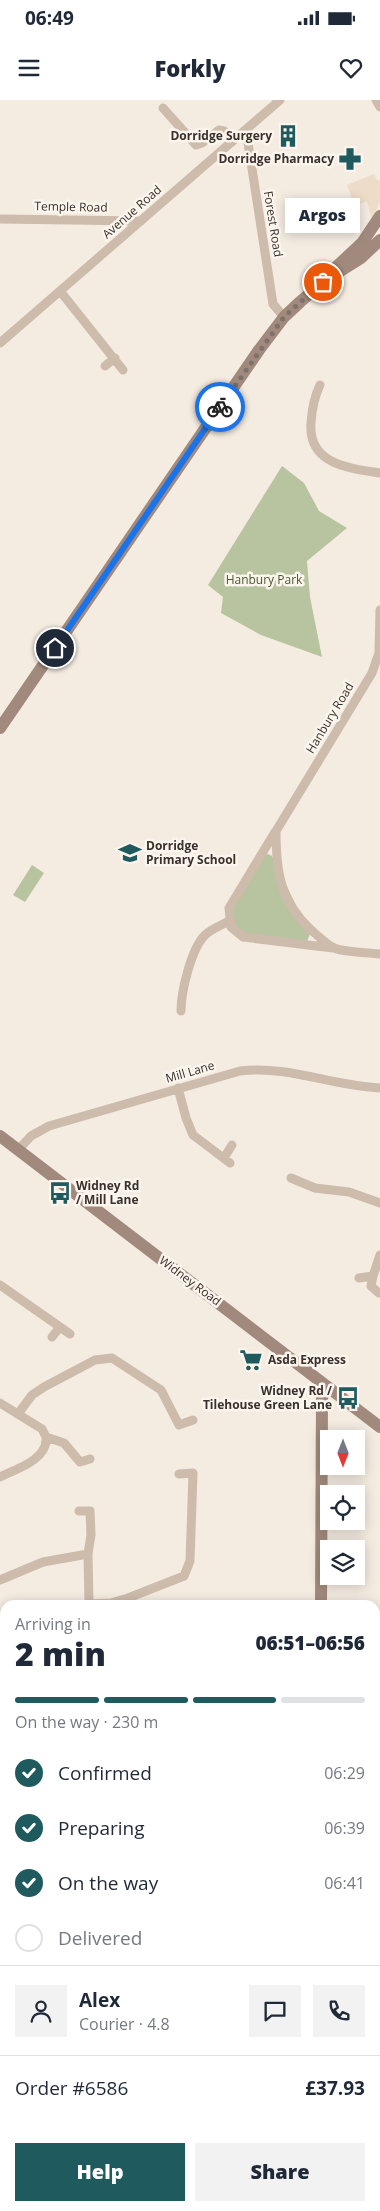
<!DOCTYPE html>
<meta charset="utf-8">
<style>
:root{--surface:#fff;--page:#f2f2f3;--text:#1f2937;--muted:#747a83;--line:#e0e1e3;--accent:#1f5a5e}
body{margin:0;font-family:"Open Sans",sans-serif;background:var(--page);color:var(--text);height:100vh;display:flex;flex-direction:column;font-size:19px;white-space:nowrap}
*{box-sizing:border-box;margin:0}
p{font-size:16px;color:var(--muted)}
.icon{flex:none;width:28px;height:28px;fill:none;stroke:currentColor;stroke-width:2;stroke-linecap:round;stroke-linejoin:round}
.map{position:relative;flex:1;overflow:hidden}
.details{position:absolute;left:0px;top:1500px;width:380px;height:611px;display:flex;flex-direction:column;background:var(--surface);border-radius:15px 15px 0 0;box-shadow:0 2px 12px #0003}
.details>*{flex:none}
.needle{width:32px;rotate:180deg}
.controls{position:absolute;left:320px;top:1330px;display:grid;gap:10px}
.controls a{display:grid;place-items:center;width:45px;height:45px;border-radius:0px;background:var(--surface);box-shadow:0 2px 12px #0003;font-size:25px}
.pin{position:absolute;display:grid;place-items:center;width:42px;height:42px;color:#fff;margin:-21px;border:2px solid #fff;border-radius:50%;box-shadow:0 1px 5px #0007}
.courier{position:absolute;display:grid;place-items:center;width:50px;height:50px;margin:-25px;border:4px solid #1a73e8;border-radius:50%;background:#fff;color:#222;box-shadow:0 1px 6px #0007}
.bubble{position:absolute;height:35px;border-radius:0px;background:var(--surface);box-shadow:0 2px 12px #0003;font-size:16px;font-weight:800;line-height:35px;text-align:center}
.summary em{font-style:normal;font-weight:800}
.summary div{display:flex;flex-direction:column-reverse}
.summary{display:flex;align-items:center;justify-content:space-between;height:85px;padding:0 15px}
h1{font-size:32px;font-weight:800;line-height:38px}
.bar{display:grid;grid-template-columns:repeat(4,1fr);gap:8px 5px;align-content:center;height:60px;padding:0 15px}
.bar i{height:6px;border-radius:4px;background:var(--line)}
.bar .active{background:var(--accent)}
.bar p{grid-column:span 4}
.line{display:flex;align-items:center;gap:12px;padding:0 15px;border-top:1px solid var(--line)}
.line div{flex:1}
.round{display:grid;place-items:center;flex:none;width:52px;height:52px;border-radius:0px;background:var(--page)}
ol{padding:0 15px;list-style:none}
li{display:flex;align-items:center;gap:15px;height:55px}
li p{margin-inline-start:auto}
li .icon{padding:5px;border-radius:50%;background:var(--accent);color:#fff;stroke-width:4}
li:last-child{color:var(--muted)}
li i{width:28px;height:28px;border:2px solid var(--line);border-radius:50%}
.action{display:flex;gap:10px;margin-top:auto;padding:10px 15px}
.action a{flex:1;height:58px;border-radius:0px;background:var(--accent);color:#fff;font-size:20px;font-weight:800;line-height:58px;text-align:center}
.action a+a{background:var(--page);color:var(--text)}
.status{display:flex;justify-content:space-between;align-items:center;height:35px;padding:0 25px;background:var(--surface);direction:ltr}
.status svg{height:14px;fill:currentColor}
header{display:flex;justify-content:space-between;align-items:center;height:65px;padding:0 15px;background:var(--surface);font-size:22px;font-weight:800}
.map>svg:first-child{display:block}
</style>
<div class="status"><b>06:49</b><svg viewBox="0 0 49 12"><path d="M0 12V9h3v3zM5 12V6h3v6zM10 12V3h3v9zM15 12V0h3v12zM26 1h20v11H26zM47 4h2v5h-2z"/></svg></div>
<header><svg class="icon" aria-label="menu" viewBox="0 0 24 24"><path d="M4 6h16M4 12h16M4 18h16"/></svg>Forkly<svg class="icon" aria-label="heart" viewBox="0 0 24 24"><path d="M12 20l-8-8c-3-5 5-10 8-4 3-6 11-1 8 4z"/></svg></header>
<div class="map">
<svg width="380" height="2111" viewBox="0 0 380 2111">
<rect width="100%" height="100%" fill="#f4ebe1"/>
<path fill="#b8c4a0" d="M282,366L304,383L319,411L347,428L307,461L310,497L322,557L261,535L221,513L223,497L208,485Z
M268,754L272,756L310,834L307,841L246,835L234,826L231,810L265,755Z
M32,765L44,773L25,802L13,795Z"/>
<path fill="#ecdcc8" d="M374,74L377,80L380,81V102L372,119L367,101L355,106L347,85Z"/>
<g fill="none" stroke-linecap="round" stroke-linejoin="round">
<path stroke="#cdbbac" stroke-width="9" d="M376,0L380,7
M163,8L196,45L202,43L219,30L224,31L232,42
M244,31L248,43L273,204L284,217
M0,119L141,121
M60,191L123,270
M0,243L280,0
M105,266L115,258
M320,285C314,297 312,309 311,323C308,364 348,368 380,373
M380,510L379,553L372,573L276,731C276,772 280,800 310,829C318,836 325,843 334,848C347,853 366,852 380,854
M275,732L229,808L231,827L243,837L333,848
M181,911C181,892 191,849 205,835C211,829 222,825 229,821
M178,988L186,1018L193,1035L230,1063
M18,1050L31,1036L49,1026L240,971C288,965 332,986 380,988
M224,1058L232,1045
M291,1078L315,1088L349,1092L380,1103
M373,1176L371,1186L379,1193
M359,1178L373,1176L380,1155
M0,1185L70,1234
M52,1237L60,1227
M0,1303L42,1329L46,1337L64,1343L80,1362L90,1359
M18,1314L32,1295L44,1287L95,1260L112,1258L161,1290L179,1325L193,1320
M0,1377C16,1369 48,1360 46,1337
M79,1411H90L91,1435L88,1454
M0,1480L43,1462L88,1454L89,1505
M89,1504L111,1503L128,1498L184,1476L190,1461L193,1373L179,1374
M0,1705L5,1707
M375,1795H380
M0,1895L5,1894
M375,1995H380
M100,2106L101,2111
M191,2106L192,2111"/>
<path stroke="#a18a7d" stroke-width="12" d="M333,170L362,143L380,116
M0,628L259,250L284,217L300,202L323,182L361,158L380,140
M0,1036L380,1327
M321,1505L322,1298L326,1286
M320,2106V2111"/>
</g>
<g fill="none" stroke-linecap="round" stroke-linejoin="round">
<path stroke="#7c716b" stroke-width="5" stroke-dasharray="0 9" d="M220,307L284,217L323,182"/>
<path stroke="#1a73e8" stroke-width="6" d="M55,548L220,307"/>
</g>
<defs>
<symbol id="building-bare" viewBox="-9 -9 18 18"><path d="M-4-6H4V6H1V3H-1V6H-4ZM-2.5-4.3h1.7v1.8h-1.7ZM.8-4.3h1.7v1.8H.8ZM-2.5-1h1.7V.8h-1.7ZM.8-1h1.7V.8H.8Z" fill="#1f5a5e" stroke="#fbf5ee" stroke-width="2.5" paint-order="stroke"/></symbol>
<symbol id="pharmacy-bare" viewBox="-9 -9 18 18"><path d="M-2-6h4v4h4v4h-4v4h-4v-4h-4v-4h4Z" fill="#1f5a5e" stroke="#fbf5ee" stroke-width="2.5" paint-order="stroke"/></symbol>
<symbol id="school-bare" viewBox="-9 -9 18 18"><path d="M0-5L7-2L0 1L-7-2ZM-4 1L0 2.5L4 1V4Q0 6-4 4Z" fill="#1f5a5e" stroke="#fbf5ee" stroke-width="2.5" paint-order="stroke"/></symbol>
<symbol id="bus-bare" viewBox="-9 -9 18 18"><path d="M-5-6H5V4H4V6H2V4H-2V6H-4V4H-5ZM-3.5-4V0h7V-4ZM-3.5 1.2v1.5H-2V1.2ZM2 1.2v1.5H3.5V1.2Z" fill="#1f5a5e" stroke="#fbf5ee" stroke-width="2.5" paint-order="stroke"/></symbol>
<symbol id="supermarket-bare" viewBox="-9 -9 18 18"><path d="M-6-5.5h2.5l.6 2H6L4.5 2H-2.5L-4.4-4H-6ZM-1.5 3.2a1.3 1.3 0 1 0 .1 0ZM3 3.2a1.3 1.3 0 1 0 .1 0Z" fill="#1f5a5e" stroke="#fbf5ee" stroke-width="2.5" paint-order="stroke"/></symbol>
</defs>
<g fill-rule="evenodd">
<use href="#building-bare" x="272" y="20" width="32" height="32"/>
<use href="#pharmacy-bare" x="334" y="43" width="32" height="32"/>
<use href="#school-bare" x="114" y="737" width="32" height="32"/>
<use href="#bus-bare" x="44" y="1077" width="32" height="32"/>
<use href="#supermarket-bare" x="235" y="1244" width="32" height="32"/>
<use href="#bus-bare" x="332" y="1282" width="32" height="32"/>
</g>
<g text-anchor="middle" stroke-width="5" stroke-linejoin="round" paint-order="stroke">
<g font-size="12" font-weight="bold" fill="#3b302b" stroke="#fbf5ee" text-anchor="end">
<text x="272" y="40">Dorridge Surgery</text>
<text x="334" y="63">Dorridge Pharmacy</text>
<text x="146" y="750" text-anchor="start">Dorridge<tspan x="146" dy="14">Primary School</tspan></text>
<text x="76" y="1090" text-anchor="start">Widney Rd<tspan x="76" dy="14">/ Mill Lane</tspan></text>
<text x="268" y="1264" text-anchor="start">Asda Express</text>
<text x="332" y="1295">Widney Rd /<tspan x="332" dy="14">Tilehouse Green Lane</tspan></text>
</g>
<g font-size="12" fill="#3b302b" stroke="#fbf5ee">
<text transform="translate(71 107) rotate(1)" y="4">Temple Road</text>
<text transform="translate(132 112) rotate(-41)" y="4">Avenue Road</text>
<text transform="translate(273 124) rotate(81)" y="4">Forest Road</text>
<text transform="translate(330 618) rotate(-59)" y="4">Hanbury Road</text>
<text transform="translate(190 972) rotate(-16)" y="4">Mill Lane</text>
<text transform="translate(190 1181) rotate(37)" y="4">Widney Road</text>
</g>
<g font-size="12" fill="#4a5a2e" stroke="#fbf5ee">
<text x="264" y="484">Hanbury Park</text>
</g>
</g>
</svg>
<div class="controls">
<a><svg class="needle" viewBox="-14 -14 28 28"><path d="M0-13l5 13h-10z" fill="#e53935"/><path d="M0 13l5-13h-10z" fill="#747a83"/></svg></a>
<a><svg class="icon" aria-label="locate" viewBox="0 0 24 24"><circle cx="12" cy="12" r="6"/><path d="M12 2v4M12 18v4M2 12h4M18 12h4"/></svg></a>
<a><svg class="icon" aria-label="layers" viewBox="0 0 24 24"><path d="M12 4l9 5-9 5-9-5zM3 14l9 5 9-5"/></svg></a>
</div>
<div class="pin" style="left:323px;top:182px;background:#ea580c"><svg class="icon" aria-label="bag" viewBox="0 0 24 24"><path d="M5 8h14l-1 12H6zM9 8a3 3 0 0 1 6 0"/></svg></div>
<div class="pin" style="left:55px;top:548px;background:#1f2937"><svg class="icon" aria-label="home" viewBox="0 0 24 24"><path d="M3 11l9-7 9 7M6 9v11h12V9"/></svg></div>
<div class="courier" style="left:220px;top:307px"><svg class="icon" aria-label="bike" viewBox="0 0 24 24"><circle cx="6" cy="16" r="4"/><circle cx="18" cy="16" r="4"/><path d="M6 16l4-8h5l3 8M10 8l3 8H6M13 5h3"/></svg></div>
<div class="bubble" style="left:285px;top:98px;width:75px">Argos</div>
<section class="details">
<div class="summary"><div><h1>2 min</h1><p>Arriving in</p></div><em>06:51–06:56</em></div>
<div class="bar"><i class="active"></i><i class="active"></i><i class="active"></i><i></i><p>On the way · 230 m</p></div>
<ol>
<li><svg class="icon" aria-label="check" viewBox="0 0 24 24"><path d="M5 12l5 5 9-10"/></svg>Confirmed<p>06:29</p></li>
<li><svg class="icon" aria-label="check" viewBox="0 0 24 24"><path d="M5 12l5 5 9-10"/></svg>Preparing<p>06:39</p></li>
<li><svg class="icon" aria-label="check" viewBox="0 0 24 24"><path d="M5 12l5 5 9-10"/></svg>On the way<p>06:41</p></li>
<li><i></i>Delivered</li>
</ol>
<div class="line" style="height:90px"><a class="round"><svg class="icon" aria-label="person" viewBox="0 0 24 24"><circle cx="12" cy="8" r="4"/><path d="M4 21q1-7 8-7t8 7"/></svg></a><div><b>Alex</b><p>Courier · 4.8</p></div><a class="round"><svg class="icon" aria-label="chat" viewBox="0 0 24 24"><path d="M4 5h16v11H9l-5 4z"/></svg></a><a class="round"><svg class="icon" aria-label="phone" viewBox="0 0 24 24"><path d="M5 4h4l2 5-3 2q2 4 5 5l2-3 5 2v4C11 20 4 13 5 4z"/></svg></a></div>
<div class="line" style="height:65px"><div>Order #6586</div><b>£37.93</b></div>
<div class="action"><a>Help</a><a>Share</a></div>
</section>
</div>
